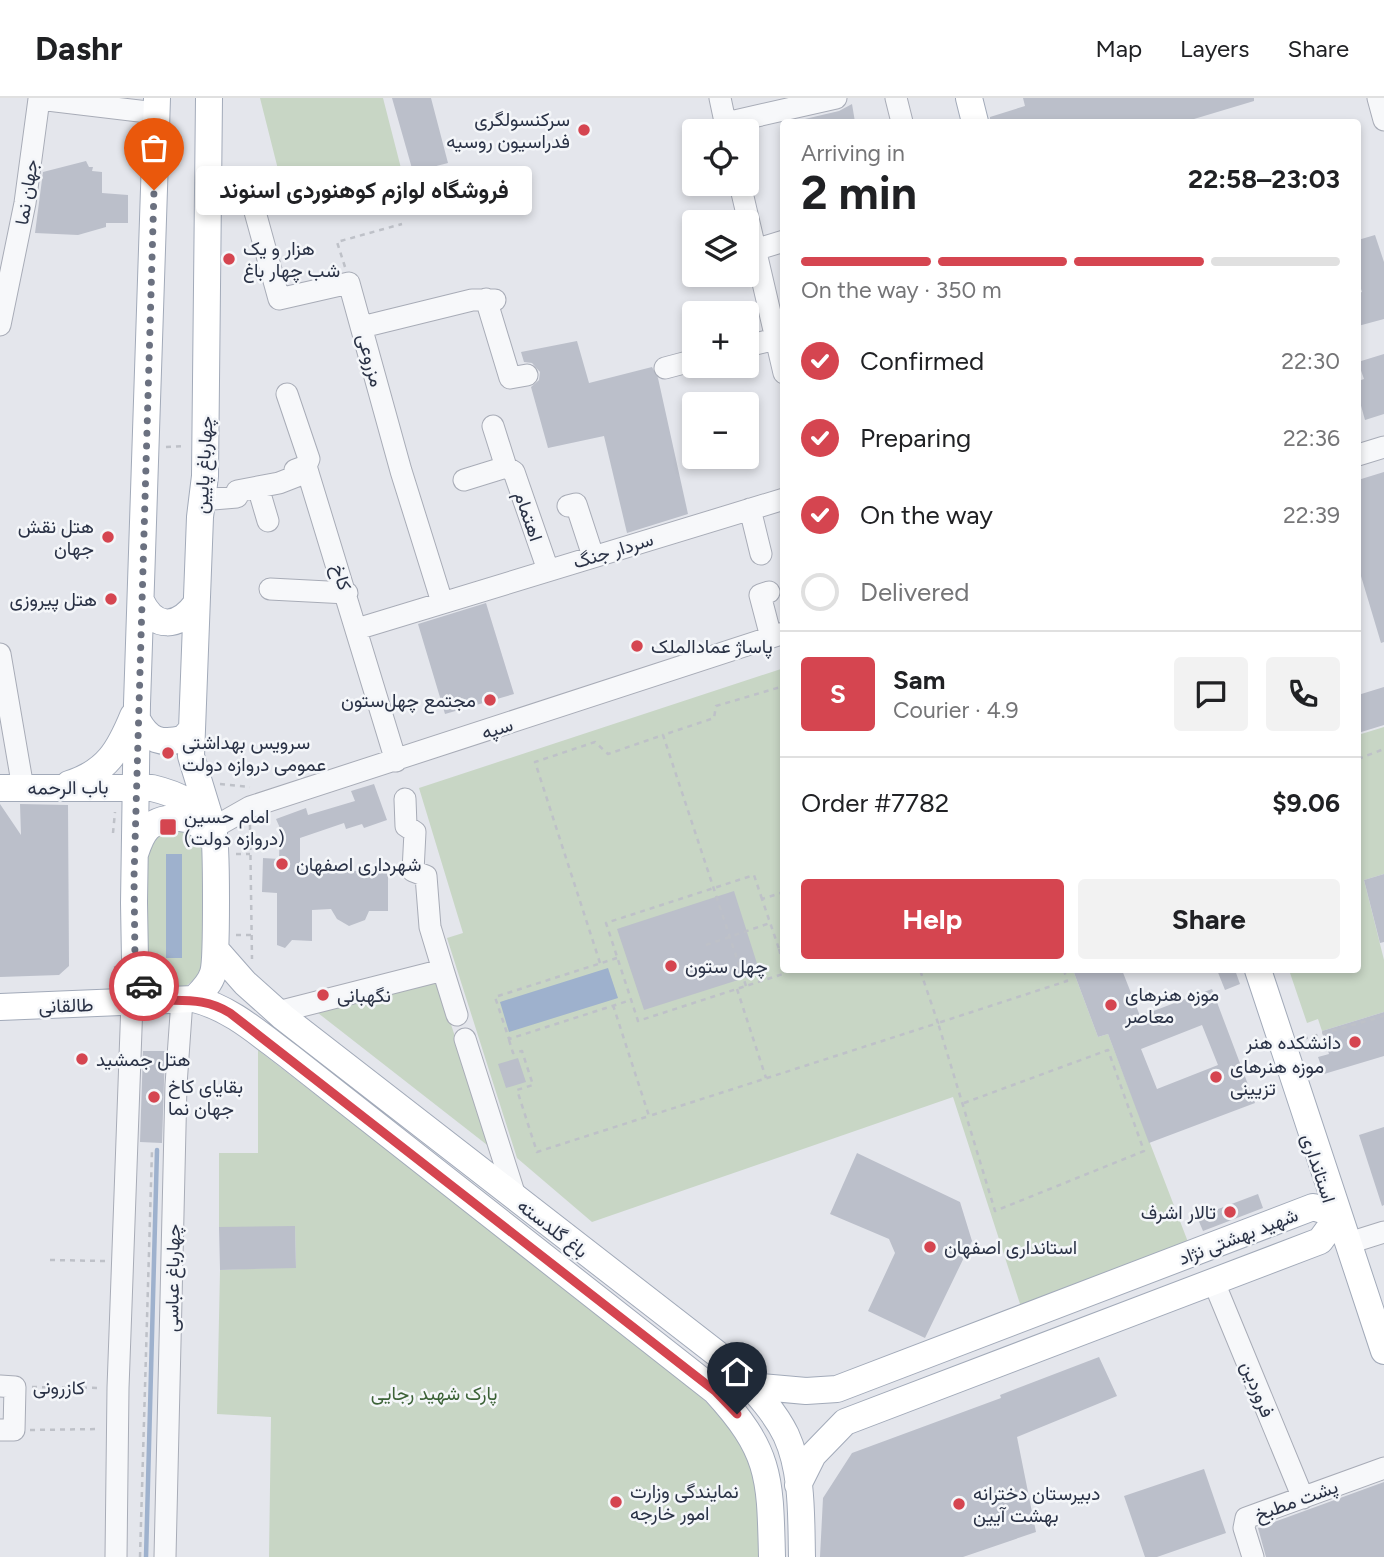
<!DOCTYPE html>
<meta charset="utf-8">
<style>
:root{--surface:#fff;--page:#f2f2f2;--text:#202124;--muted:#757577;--line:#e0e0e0;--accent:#d54550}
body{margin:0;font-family:Figtree,Vazirmatn,sans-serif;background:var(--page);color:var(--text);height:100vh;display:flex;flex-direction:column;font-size:26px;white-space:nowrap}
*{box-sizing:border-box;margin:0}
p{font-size:23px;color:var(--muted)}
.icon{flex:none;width:38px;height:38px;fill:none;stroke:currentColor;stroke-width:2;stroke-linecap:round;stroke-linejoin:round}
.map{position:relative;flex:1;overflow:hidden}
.sheet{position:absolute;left:780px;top:21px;width:581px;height:854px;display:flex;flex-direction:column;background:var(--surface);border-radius:7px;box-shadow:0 4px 10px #0003}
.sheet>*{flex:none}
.buttons{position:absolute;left:682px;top:21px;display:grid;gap:14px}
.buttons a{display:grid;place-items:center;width:77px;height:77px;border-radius:7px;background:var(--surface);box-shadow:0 4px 10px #0003;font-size:35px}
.pin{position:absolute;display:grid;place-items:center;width:60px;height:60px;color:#fff;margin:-72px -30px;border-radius:50% 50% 50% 0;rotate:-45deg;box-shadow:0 0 7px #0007}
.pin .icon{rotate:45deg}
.courier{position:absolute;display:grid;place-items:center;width:70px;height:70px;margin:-35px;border:5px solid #d54550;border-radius:50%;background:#fff;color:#222;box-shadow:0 2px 9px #0007}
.bubble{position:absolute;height:49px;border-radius:7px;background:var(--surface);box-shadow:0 4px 10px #0003;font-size:23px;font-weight:700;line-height:49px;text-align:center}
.overview em{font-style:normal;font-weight:700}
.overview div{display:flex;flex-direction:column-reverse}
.overview{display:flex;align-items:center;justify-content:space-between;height:119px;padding:0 21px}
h1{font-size:46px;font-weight:700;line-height:52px}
.bar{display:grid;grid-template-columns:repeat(4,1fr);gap:10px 7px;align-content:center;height:84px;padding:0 21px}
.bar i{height:9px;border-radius:5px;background:var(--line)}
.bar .current{background:var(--accent)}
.bar p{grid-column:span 4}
.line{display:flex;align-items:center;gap:18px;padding:0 21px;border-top:2px solid var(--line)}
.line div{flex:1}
.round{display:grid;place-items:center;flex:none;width:74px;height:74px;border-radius:7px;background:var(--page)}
ol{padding:0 21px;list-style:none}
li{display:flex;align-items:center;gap:21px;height:77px}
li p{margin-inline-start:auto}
li .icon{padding:7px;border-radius:50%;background:var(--accent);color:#fff;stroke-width:4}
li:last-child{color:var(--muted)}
li i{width:38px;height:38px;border:4px solid var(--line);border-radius:50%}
.primary-button{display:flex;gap:14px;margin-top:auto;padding:14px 21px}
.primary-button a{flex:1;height:80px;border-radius:7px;background:var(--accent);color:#fff;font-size:28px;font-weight:700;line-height:80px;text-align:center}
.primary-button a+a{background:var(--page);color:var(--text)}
header{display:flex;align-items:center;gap:42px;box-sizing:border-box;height:98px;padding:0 35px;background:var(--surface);border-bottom:2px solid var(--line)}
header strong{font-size:33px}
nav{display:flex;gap:38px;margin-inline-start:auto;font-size:24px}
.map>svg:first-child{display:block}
</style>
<header>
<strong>Dashr</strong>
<nav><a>Map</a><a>Layers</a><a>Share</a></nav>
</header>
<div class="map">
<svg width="1384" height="1459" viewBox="0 0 1384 1459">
<rect width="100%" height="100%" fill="#e4e6ec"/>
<path fill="#c8d6c5" d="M260,0H383L403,78L287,107Z
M784,570V872H1073L1098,939L1108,936L1188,1144L1021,1209L953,999L592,1124L517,1060L447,840L463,835L419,690Z
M1384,629V776L1364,782L1384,862V914L1322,933L1318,921L1307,925L1289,872H1358V637Z
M185,730L205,753L202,874L184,890H164L145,873L148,744L154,736Z
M437,883L491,1050L318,915Z
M258,952L688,1285L732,1331L758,1376L761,1459H269L271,1319L217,1316L220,1172L296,1169L295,1129H219V1055H258Z"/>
<path fill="#9eb1cd" d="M166,756H182V860H166Z
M608,870L618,900L509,934L500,904Z"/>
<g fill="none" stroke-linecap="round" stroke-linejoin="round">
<path stroke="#9eb1cd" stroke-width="4.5" d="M146,1459L157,1052"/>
</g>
<path fill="#bbbfca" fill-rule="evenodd" d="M392,0H431L448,65L413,74Z
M1023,0H1254V3L1184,24H990V19L1025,8Z
M852,6L855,24H792L839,13Z
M86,63L89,69H93L92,73L102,74V95L128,97V125H106V129L78,137L35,135L43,74Z
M1375,137L1384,164V221L1358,228V195L1362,194L1358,182V142Z
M577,243L589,285L652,269L658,280L688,416L627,435L604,338L548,350L531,289L539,282L540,274L532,265L524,264L521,254Z
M1384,256V316L1365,322L1358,297V283L1364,281L1358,264Z
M1384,374V544L1381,545L1358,468V382Z
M486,505L514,596L445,616L418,526Z
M1384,589V627L1358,635V597Z
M374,686L387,722L364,730L362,726L346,731L344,725L300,740V771L388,774V813H369L365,822L349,828L337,821L331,811L312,812V843L292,842L285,850L277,847V795L262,794L263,760L279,761L280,730L276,721L306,710L308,717L355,703L351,693Z
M0,706L21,737L20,706L68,707L69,868L59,877L0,879Z
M1384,776V844L1380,845L1364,782Z
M734,793L760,875L644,912L617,831Z
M1073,872H1122L1140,918L1212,891L1255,1005L1149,1045L1108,936L1098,939ZM1202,927L1218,967L1157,991L1141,951Z
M1217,872H1235L1240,886L1225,892Z
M1384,914V958L1324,976L1318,959L1329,956L1322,933Z
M143,953H165L162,1045L140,1044Z
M518,960L526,984L506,990L498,966Z
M1384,1029V1107L1382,1108L1359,1037Z
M857,1055L960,1104L972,1143L925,1240L868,1213L895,1155L889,1141L830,1116Z
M1258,1096L1263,1110L1203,1133L1197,1119Z
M295,1128L296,1170L220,1172L219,1129Z
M1099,1259L1117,1298L1017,1339L1036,1434L963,1459H820L823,1400L852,1355L1001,1300L1000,1297Z
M1204,1371L1226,1435L1157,1459H1145L1124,1398Z
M1384,1384V1459H1266L1258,1430Z"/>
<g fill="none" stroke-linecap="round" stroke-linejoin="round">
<defs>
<path id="minor" d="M720,0L727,33
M896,0L902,24
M1378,0L1384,22
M39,1L156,15
M726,25L836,0
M740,86L784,275
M252,103L279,201L349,185L401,373L442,504
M755,152L784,143
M486,201L510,280L527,277
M0,227L25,105L39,1
M362,229L472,202H495
M747,248L776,241
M665,270L695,262
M287,296L309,361L306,368L309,378L396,663
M493,328L506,369L514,374L548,472
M1358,357L1384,349
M464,382L506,369
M258,389L268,423
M201,402L237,399V393L279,385L297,378L295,372L306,368
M568,408L576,406L593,458
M750,411L761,456
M270,491L347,495
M769,494L760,497L771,539
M357,531L784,401
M0,556L23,690
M405,701L406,728L415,734L413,773L426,778L430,829L443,872
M213,730L250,709L784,535
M278,914L443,872L457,917
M465,941L516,1101
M1349,1145L1384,1134
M1213,1182L1303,1400
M0,1288L15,1289L14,1332H0
M116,1459L118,1290L132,904
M165,1459L176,987L182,902
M1253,1459L1244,1430L1246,1420L1384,1370"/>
<path id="major" d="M157,0L137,606L134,805L135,862L140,881L159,902
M209,0L205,378L200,419L191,658L213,730
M969,0L975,24
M141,503C155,532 178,530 196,506
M138,623C149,643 161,646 183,641L192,631
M69,686C107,674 119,652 133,618
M0,690H152C173,695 205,707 213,730C217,742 217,863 213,875C210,886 202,893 194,901L0,909
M135,756C138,747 141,737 148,730C164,715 198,716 208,738
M216,852L245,885L283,919L729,1265C749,1287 773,1310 786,1337C803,1374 801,1419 802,1459
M1258,872L1384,1253
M194,901C231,910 259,936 290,959L715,1293C771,1354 770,1379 772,1459
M750,1288L806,1293L837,1291L1313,1109L1339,1117L1320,1143L845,1324L813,1357L798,1387"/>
</defs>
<use href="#minor" stroke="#a8acb7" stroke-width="23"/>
<use href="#major" stroke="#a2aab9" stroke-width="28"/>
<path stroke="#bec1c8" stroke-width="2.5" stroke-dasharray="5 5" stroke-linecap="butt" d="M345,169L337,144L402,126
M166,349L184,348
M1358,661L1384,651
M220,686L250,689
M250,727L252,861
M113,735L115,714
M236,756H250
M784,794L762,801L779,851L784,850
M762,801L754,777L606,825L638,923L786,875L785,872
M236,837H252
M706,847L770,825
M779,851L784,868
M617,860L495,899L509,941L631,902
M600,865L535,664L595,644L608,656L663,637
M115,868L117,885
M746,888L663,637L714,620L716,608L784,588
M737,891L766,980
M613,907L649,1018L938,925L920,872
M1303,941L1384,918
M509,942L513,955L522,953L533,987L517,992L537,1054L649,1018
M964,1005L1108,952L1144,1053L995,1113L938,925L1067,883L1064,872
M50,1162L105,1163
M32,1289L102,1290
M30,1332L100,1331
M140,1459L152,1052"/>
<use href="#minor" stroke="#f7f8fa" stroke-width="21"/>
<use href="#major" stroke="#fff" stroke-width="26"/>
</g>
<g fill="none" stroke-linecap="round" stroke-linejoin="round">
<path stroke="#6b7180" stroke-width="7" stroke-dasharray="0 12.6" d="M144,888L135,862L134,780L154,92"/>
<path stroke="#d54550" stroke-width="9" d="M144,888L159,902C186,903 206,900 230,915L715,1293L737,1316"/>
</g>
<g fill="#d54550" stroke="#f4f6f9" stroke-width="2.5">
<circle cx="584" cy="32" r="7"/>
<circle cx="229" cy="161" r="7"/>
<circle cx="108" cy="439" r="7"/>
<circle cx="111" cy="501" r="7"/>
<circle cx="637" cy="548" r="7"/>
<circle cx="490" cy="602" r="7"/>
<circle cx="168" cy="655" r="7"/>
<rect x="159" y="720" width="18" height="18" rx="3.5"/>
<circle cx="282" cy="766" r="7"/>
<circle cx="671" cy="868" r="7"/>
<circle cx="323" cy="897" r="7"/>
<circle cx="1111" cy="907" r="7"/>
<circle cx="1355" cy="944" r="7"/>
<circle cx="82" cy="961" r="7"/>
<circle cx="1216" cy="979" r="7"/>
<circle cx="154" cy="999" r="7"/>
<circle cx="1230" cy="1114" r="7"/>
<circle cx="930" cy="1149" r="7"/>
<circle cx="616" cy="1404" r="7"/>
<circle cx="959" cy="1406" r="7"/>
</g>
<g text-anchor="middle" stroke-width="5" stroke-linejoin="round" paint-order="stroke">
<g font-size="19" fill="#2a3246" stroke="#f4f6f9" text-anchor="start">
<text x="570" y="28" text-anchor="end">سرکنسولگری<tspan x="570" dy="22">فدراسیون روسیه</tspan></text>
<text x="243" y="157">هزار و یک<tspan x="243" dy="22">شب چهار باغ</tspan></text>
<text x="94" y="435" text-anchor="end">هتل نقش<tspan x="94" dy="22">جهان</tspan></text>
<text x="97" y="508" text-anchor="end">هتل پیروزی</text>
<text x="651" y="555">پاساژ عمادالملک</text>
<text x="476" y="609" text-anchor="end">مجتمع چهل‌ستون</text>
<text x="182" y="651">سرویس بهداشتی<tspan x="182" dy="22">عمومی دروازه دولت</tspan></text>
<text x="184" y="725">امام حسین<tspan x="184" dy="22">(دروازه دولت)</tspan></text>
<text x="296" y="773">شهرداری اصفهان</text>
<text x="685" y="875">چهل ستون</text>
<text x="1125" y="903">موزه هنرهای<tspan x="1125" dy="22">معاصر</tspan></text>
<text x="337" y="904">نگهبانی</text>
<text x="1341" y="951" text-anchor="end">دانشکده هنر</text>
<text x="96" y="968">هتل جمشید</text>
<text x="1230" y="975">موزه هنرهای<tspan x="1230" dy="22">تزیینی</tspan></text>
<text x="168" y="995">بقایای کاخ<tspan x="168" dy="22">جهان نما</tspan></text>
<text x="1216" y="1121" text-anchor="end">تالار اشرف</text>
<text x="944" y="1156">استانداری اصفهان</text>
<text x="630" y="1400">نمایندگی وزارت<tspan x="630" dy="22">امور خارجه</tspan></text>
<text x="973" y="1402">دبیرستان دخترانه<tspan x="973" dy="22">بهشت آیین</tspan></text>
</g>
<g font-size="19" fill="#2a3246" stroke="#f4f6f9">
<text transform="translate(26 94) rotate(-81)" y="7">جهان نما</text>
<text transform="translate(371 262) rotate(75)" y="7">مزروعی</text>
<text transform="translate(203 367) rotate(-87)" y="7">چهارباغ پایین</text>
<text transform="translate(529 418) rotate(71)" y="7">اهتمام</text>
<text transform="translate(613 452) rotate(-17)" y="7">سردار جنگ</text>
<text transform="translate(342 479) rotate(73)" y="7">کاخ</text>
<text transform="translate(497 630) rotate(-18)" y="7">سپه</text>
<text transform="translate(68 689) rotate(-1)" y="7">باب الرحمه</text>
<text transform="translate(66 907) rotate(-2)" y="7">طالقانی</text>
<text transform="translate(1319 1070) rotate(72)" y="7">استانداری</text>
<text transform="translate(553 1130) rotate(38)" y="7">باغ گلدسته</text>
<text transform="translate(1238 1138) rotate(-21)" y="7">شهید بهشتی نژاد</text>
<text transform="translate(172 1180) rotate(-89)" y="7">چهارباغ عباسی</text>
<text transform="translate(59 1289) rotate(1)" y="7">کازرونی</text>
<text transform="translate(1258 1291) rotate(68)" y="7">فروردین</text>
<text transform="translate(1296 1402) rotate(-20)" y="7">پشت مطبخ</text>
</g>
<g font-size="19" fill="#3c6237" stroke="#f4f6f9">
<text x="434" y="1302">پارک شهید رجایی</text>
</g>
</g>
</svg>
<div class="buttons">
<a><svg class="icon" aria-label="locate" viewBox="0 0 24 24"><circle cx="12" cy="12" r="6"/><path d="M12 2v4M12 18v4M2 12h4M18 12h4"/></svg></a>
<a><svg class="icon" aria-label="layers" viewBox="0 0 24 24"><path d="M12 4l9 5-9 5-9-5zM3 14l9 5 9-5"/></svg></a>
<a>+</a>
<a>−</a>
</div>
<div class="pin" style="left:154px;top:92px;background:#ea580c"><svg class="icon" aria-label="bag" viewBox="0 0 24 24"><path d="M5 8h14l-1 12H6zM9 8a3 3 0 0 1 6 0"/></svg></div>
<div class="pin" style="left:737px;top:1316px;background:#1f2937"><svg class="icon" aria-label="home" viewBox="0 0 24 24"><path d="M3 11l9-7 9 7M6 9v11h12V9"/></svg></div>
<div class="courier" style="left:144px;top:888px"><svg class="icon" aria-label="car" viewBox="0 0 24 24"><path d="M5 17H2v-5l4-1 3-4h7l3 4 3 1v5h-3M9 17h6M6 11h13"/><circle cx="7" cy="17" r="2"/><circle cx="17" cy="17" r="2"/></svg></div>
<div class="bubble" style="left:196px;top:68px;width:336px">فروشگاه لوازم کوهنوردی اسنوند</div>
<section class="sheet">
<div class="overview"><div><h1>2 min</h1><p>Arriving in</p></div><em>22:58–23:03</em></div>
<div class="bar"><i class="current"></i><i class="current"></i><i class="current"></i><i></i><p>On the way · 350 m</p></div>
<ol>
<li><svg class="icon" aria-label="check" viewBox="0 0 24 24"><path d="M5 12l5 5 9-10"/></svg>Confirmed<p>22:30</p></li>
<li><svg class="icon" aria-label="check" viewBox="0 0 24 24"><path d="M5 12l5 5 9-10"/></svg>Preparing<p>22:36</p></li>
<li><svg class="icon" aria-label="check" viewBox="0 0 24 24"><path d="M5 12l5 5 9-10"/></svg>On the way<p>22:39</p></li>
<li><i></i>Delivered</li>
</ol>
<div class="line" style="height:126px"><b class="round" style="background:var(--accent);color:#fff">S</b><div><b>Sam</b><p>Courier · 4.9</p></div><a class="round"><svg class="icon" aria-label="chat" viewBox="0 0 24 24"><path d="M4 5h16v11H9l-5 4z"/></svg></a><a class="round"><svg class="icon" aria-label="phone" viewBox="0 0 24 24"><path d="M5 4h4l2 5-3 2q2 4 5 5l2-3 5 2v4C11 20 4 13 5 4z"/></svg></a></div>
<div class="line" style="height:91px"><div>Order #7782</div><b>$9.06</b></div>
<div class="primary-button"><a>Help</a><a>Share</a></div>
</section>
</div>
